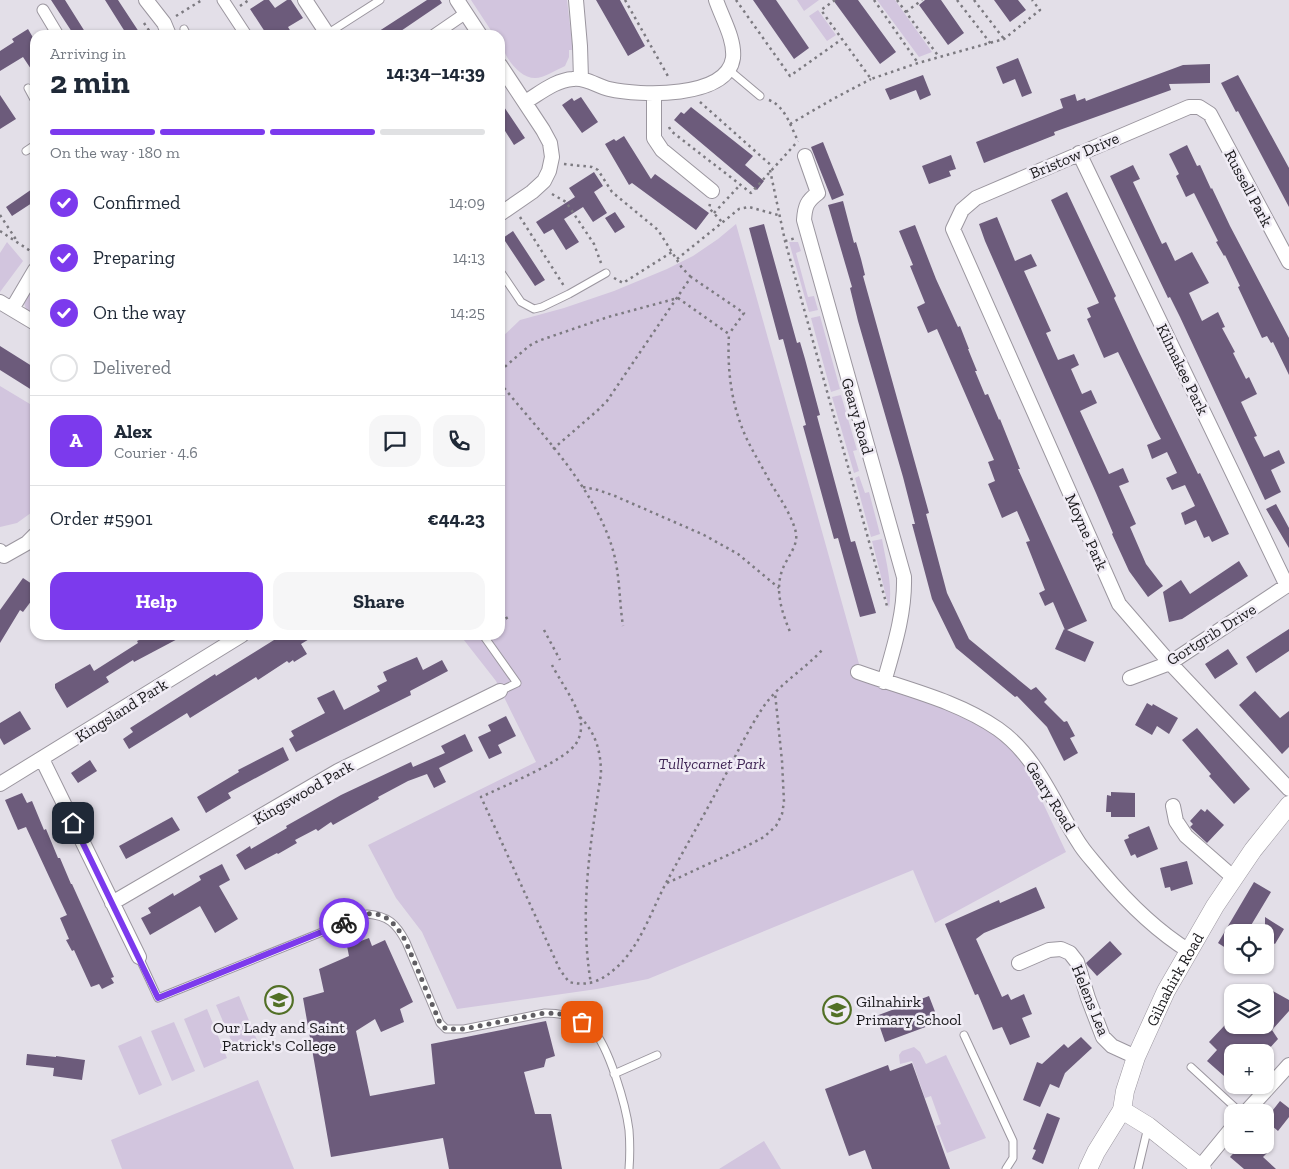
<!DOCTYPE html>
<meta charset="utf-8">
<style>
:root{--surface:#fff;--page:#f6f6f7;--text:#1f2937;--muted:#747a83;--line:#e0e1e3;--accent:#7c3aed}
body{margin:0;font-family:"Zilla Slab",serif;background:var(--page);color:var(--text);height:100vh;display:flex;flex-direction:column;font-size:19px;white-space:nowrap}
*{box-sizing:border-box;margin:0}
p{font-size:16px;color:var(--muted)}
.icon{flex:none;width:28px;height:28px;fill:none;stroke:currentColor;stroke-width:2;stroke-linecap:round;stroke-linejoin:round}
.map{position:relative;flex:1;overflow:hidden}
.side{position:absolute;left:30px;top:30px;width:475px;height:610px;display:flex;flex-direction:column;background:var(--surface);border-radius:15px;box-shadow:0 1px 4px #0004}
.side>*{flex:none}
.tools{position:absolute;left:1224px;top:924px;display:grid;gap:10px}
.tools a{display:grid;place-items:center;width:50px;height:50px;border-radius:10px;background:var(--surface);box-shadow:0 1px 4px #0004;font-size:25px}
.pin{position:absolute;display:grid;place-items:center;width:42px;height:42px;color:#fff;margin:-21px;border-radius:10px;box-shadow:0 2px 8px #0006}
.courier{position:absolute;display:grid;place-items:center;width:50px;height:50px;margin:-25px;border:4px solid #7c3aed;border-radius:50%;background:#fff;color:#222;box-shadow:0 1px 6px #0007}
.overview em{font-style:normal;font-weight:700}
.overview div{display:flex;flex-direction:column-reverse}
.overview{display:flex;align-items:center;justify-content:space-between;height:85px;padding:0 20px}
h1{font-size:32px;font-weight:700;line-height:38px}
.bar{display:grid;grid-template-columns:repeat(4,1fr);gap:8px 5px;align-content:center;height:60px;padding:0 20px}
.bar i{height:6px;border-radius:4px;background:var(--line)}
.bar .active{background:var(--accent)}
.bar p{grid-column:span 4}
.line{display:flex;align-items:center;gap:12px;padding:0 20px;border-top:1px solid var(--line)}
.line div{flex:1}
.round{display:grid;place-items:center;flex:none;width:52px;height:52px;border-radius:15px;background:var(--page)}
ol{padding:0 20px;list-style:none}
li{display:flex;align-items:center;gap:15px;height:55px}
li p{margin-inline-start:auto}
li .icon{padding:5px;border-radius:50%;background:var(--accent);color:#fff;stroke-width:4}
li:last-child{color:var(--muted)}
li i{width:28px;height:28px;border:2px solid var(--line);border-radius:50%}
.action{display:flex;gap:10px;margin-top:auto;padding:10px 20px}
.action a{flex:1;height:58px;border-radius:15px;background:var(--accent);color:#fff;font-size:20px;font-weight:700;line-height:58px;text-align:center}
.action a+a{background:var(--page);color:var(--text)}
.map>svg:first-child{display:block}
</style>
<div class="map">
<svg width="1289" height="1169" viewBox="0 0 1289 1169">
<rect width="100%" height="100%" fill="#e3dfe8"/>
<path fill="#d2c5de" d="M471,0H567L573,50H569V57L565,66C556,70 544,78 535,78C517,78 500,51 500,35H494Z
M797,0H819L804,11Z
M877,0H895L932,52L919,57Z
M818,10L836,35L827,41L809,16Z
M736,224L861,671L989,720L1027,769L1066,852L935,923L913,870L648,979L597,989L457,1009L422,932L396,898L368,845L536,762L496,681L460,635H500V339L520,320L564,308L614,291L667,269L693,256L718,239Z
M7,242L23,261L0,292V253Z
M789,242H798L801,251L796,253L808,297L814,296L818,310L809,312Z
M35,280V316L27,312L24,303Z
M820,316L840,389L831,392L811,318Z
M0,386L35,407V510L17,523L0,527Z
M841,395L857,450L853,451L859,471L854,473L832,397Z
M859,476L865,493L869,492L880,534L871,537L855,478Z
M882,539C886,562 893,585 889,608L872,541Z
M239,996L259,1045L237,1054L216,1005Z
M207,1009L227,1058L204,1068L184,1019Z
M174,1022L195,1071L172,1081L151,1031Z
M141,1036L162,1085L139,1095L118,1046Z
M914,1047L920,1052L926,1064L946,1055L986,1138L947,1153L936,1126L941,1124L931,1096L925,1098L912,1061L900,1064L899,1055L902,1051Z
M258,1080L294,1169H122L111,1140Z
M764,1141L781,1169H719Z"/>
<path fill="#6c5b7b" d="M51,0H65L87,35H74Z
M105,0H118L141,35H127Z
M264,0H269L275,8L287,0H291L303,18L288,27L293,35H267L250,9Z
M427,0H440L442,3L395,35H373Z
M596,0H620L645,46L628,56Z
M753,0H776L809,48L794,59Z
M833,0H858L896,52L880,64Z
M925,0H941L964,33L948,45L919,5Z
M994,0H1018L1026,10L1010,22Z
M28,29L35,41V75L23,57L0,71V51L14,42L12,39Z
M1018,58L1032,93L1022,97L1015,79L1003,84L996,67Z
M1210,64V83L1169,84L1171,90L1054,132L1055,135L984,163L976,142L1063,108L1060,99L1075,94L1077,101L1085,98L1086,101L1183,65Z
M923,75L931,95L920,100L916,90L890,100L885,89Z
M1238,75L1289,168V207L1238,111L1236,112L1221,83Z
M0,95L16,119L0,129Z
M581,97L598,122L582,133L562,105L572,98L574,101Z
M500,101L525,138L514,145L500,123Z
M691,107L753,156L745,165L764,181L757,190L674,120L681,112L684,114Z
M624,136L651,179L655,174L709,213L696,230L632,183L629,185L605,144L614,139L616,141Z
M823,142L844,195L832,200L811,147Z
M1187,145L1197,166L1200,165L1211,189L1212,188L1230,226L1289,338V375L1273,342L1271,343L1267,336L1262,338L1238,287L1240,286L1225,255L1224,256L1216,242L1218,241L1194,193L1186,197L1176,176L1179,174L1169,154Z
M951,155L956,169L949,171L951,176L929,184L922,166Z
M1133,165L1140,179L1133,182L1162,244L1166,242L1175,261L1192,252L1209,283L1189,293L1202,321L1218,312L1225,327L1222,328L1235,352L1233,353L1246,379L1249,377L1257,394L1241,402L1257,436L1254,437L1264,457L1279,450L1285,463L1271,470L1281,492L1265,500L1180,317L1170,297L1168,298L1110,176Z
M594,172L603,186L594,192L607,213L593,222L583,207L564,219L579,242L566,250L553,229L544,234L536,222L575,197L569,188Z
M35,187V201L12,216L6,207Z
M1067,192L1116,296L1114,298L1139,352L1198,474L1200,473L1229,534L1212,542L1209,536L1204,538L1196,520L1185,525L1181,513L1195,506L1185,485L1172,490L1166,478L1177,473L1167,452L1152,459L1147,445L1161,439L1155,428L1118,352L1104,358L1087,319L1091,317L1087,308L1099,303L1051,200Z
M843,201L854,243L856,242L861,259L865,275L863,276L929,513L926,514L947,593L969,639L1031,690L1036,687L1047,699L1044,702L1064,722L1067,721L1075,736L1070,738L1078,753L1064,761L1047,727L1017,696L1015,697L956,648L932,599L912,524H915L903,477L858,321L850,288L852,287L828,205Z
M615,212L625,227L615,233L605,218Z
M997,217L1015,261L1031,254L1037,266L1024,271L1051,331L1046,333L1058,360L1074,354L1079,365L1071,369L1082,394L1091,390L1097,403L1080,411L1109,474L1123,468L1129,482L1119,486L1136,524L1130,527L1146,564L1163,586L1148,597L1129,571L1112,534L1113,533L1096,493L985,241L979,224Z
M764,224L797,343L800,342L805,359L820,415L817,416L851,542L855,541L876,613L860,617L838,538L834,539L803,426L806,425L783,339L779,340L749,228Z
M915,225L936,279L958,327L960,326L969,349H968L977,371H975L985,395L988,394L999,420L1000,419L1020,469H1018L1087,621L1067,630L1094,642L1085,662L1055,649L1064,629L1065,630L1053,602L1045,606L1039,593L1045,590L1026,542L1030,541L1017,511L1002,518L988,484L995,481L988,462L994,460L937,329L928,333L917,307L925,303L910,266L913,265L899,231Z
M513,231L545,280L535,286L503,238Z
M0,346L35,368V392L0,370Z
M1276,504L1289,528V548L1266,509Z
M1239,561L1248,576L1182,619L1169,622L1163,592L1181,580L1190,594Z
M23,578L35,586V596L23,612L20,610L0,643V610Z
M1289,629V651L1256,673L1246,657Z
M149,635H185L134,662L133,660L106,677L109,682L67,708L55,688V684L90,664L94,671L138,643L137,641Z
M282,635H316L301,644L307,654L294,662L293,660L289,663L287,661L258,680L256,677L190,718L187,713L129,749L123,739L133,732L130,728L215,674L216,676Z
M1228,649L1238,664L1215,679L1205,664Z
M417,657L423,670L442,660L448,671L410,691L411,695L296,752L289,739L294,736L291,731L325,713L317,698L334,690L344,710L380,691L377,686L387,681L383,672Z
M1255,691L1280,718L1289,711V747L1282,754L1239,705Z
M1147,703L1152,706L1153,704L1178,718L1169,734L1157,726L1152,735L1135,725Z
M20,711L31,729L4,745L0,738V723Z
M506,716L516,736L498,745L502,753L489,759L478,737L491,731L488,725Z
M1197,728L1250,789L1234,804L1209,776L1211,774L1182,740Z
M465,734L473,751L439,768L446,782L434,788L427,774L408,781L378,797L379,799L333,825L331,822L318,831L316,829L295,840L297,843L278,854L277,853L245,870L236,855L250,846L251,849L287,828L286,826L341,795L411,762L413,767L445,753L441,746Z
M283,747L289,760L228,793L231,798L206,813L197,797L239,772L238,770Z
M90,760L97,771L78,783L71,773Z
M1111,792L1135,793V817H1111V812H1106L1107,795L1111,796Z
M22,793L27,803L32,801L44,830L46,829L58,858H60L71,884H72L114,977L111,978L114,983L102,989L99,984L91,987L74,950L72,951L66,940L69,939L60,918L67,915L52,883L26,827L18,830L5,800Z
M1201,809L1205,812L1207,809L1224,825L1207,843L1190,827L1193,824L1190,821Z
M172,817L180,830L126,859L119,846Z
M1149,826L1158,849L1137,858L1135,854L1131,856L1124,840L1129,838L1128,835Z
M1187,861L1193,884L1171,891L1170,887L1165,888L1160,868Z
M222,864L230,880L219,886L238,919L215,933L200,906L150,935L141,918L151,913L148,908L173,893L174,896L201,880L199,876Z
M1254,882L1271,892L1247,932H1232V952L1218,943Z
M1036,887L1045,908L984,933L976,939L1002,997L1008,994L1011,1000L1024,994L1032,1014L1022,1018L1030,1037L1010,1045L1002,1027L993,1030L978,994L975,995L945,924L999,900L1000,903Z
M1265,917L1284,929L1275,944L1265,938Z
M369,938L372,946L385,940L413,1002L400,1009L404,1022L381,1032L375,1019L356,1031L370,1096L435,1084L431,1044L546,1021L555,1056L546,1059L544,1067L524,1072L535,1114H551L562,1169H449L443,1138L331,1157L303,998L324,992L319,969L349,956L347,946Z
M1110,941L1122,954L1097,976L1088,966L1086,963Z
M1271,990L1289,1000V1011L1272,1030L1278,1039L1267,1051L1263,1047L1258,1052H1232V1083L1207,1061L1217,1050L1209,1042L1225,1025H1265V997Z
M929,996L939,1022L885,1042L876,1016Z
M1081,1037L1092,1048L1065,1073L1059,1088L1050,1084L1040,1107L1023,1100L1037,1062L1042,1064L1064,1044L1068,1048Z
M27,1054L56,1057V1056L85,1060L82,1080L53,1076L54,1068L26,1065Z
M912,1063L950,1169H872L865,1150L849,1156L825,1089L888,1065L890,1071Z
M1280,1101L1289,1108V1117L1278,1131L1265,1120Z
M1047,1113L1060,1118L1043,1164L1032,1159L1036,1150L1033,1149Z
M1241,1145H1259L1267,1153L1263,1157L1276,1169H1244L1230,1157Z"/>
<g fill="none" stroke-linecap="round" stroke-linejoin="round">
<defs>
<path id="service" d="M184,29L187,35
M327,34L380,0
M729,70L760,96
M28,88L35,101
M26,151L35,145
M500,271L521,302L534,309L542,307L569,294L606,273
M483,635L517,683L500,691
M139,957L158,998L367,914C388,916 396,923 406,942L440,1023L446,1029H464L545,1013C563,1013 579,1017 592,1029C609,1046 626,1106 629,1130C630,1143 630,1156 629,1169
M964,1035L1013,1141V1158L1006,1169
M1191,1067L1240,1112
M614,1074L657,1055
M1138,1169L1148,1127"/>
<path id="pedestrian" d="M223,0L246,35
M43,10L58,35
M434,35L466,13"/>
<path id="minor" d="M146,0L164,23L169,35
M305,0L328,35
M457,0L480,35
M576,0L580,46L581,79
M500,65L543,130L550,143L552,157L549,171L544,181L532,192L500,214
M654,94V138L662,150L712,191
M525,102C539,94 555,80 573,79C585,77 597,86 609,89C639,96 727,99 733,58C735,39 722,18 716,0
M1079,153L1287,586
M805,156L818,193C807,201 805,206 804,220L904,577C905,613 894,647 884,682
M1289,262L1210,114L1199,107H1189L976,198L962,210L953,229L1119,604L1170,663L1289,789
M0,302L35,323
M12,309L35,270
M0,551L4,556L27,543L35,535
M858,672C905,689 956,700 998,729C1039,758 1054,806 1081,846C1087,855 1095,863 1102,872C1128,903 1155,930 1189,951
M1130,678L1170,663L1289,584
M42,759L139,957
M0,784L242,635
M1173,806L1176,821L1186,836L1234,878
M112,903L338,771L500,691
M1019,963L1049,950L1061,949L1070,953L1077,962L1088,998L1103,1037L1112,1046L1136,1057
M1246,1112L1289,1065
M1200,1167L1232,1128"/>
<g id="tertiary">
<path d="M1122,1110L1148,1126L1202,1169"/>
<path id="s1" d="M1088,1169L1096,1152L1122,1110L1125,1091L1136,1057L1166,991L1215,906L1253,850L1289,805"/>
</g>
</defs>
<use href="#service" stroke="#9b969f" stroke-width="9"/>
<use href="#pedestrian" stroke="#9b969f" stroke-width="13"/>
<use href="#minor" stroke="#9b969f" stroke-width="16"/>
<use href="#tertiary" stroke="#9b969f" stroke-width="19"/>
<path stroke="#7c7a80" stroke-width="2.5" stroke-dasharray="2.5 4" stroke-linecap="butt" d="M625,0L669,78
M736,0L790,76L842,39
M835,0L821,10L871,79L918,63L1004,39L1040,10L1032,0
M874,0L918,63
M897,0L939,57
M957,0L991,44
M974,0L1004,39
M240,6L249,0
M906,12L922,0
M176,16L202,0
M144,23L152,35
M769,100C785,106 791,127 798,141
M700,102L773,167
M790,124L833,99L871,79
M669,127L671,131L751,193L798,141
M564,164L592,167L598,170L612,192L658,230L682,268L691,277
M770,170L785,241L887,606
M552,194L566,202L594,244L601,263
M710,204L709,208L722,222
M714,213L740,185
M0,215L17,241
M520,217L564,286
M0,231L35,254
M785,241L796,238
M677,259L739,209L749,207L778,215
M614,278L623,283L672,252
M500,371L529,346L538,341L608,317L678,298L729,334C727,369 731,403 745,435C752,451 762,466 770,482C779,497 792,515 796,533C798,546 788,556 783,568C774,590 782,613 791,634
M500,383C540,432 593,486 612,547C620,572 619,600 623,626
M553,449L598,410L607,401L691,277L744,313L729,334
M583,487L598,490L615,496L704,535L738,554L779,588
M500,622L510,616
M544,630L560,660
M552,665C559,679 575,701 579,716C583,725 581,737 575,745C562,762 502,787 481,797L560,970L569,982C589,987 603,980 617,967C640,946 651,912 665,885C683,851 702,819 720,785C734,760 746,733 762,709C778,684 803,671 822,650
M580,717C596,733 601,752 601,774C590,845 579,912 591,984
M667,883L741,849L764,837L776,826L782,814L784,802L782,761L775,693"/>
<use href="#service" stroke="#fff" stroke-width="7"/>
<use href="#pedestrian" stroke="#fff" stroke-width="11"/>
<use href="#minor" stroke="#fff" stroke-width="14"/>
<use href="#tertiary" stroke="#fff" stroke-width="18"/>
</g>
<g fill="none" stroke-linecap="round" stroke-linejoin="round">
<path stroke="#605e63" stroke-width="5" stroke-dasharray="0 9" d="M344,923C351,920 359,915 367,914C386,911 398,927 406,942L440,1023L446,1029H464L545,1013C559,1013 569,1015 582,1022"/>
<path stroke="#7c3aed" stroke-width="6" d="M73,823L158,998L344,923"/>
</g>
<defs>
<symbol id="school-ring" viewBox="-11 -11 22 22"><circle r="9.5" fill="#f0ecf5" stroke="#527026" stroke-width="1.5"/><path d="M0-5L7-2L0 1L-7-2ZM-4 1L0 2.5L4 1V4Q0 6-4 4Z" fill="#527026"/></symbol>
</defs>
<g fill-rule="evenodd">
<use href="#school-ring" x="263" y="984" width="32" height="32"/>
<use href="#school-ring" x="821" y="994" width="32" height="32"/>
</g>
<g text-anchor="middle" stroke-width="5" stroke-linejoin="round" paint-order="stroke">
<g font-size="16" fill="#1a191c" stroke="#f0ecf5">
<text transform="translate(1074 155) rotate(-23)" y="6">Bristow Drive</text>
<text transform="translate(1249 188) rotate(62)" y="6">Russell Park</text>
<text transform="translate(1183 369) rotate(64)" y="6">Kilmakee Park</text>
<text transform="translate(858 416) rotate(74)" y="6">Geary Road</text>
<text transform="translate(1087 532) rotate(66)" y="6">Moyne Park</text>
<text transform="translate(1211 634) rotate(-32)" y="6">Gortgrib Drive</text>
<text transform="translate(121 710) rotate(-32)" y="6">Kingsland Park</text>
<text transform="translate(303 792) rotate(-30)" y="6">Kingswood Park</text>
<text transform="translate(1051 796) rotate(58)" y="6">Geary Road</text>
<text dy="6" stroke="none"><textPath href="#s1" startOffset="210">Gilnahirk Road</textPath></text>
<text transform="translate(1091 1000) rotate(68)" y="6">Helens Lea</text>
</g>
<g font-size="16" font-style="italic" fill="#402655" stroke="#f0ecf5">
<text x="712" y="769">Tullycarnet Park</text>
</g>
<g font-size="16" fill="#1a191c" stroke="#f0ecf5" text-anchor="start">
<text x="856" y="1007">Gilnahirk<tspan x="856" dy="18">Primary School</tspan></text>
<text x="279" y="1033" text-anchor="middle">Our Lady and Saint<tspan x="279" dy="18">Patrick's College</tspan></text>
</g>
</g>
</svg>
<div class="tools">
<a><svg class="icon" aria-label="locate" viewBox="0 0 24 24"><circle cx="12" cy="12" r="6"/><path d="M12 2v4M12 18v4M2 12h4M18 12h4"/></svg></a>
<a><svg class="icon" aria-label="layers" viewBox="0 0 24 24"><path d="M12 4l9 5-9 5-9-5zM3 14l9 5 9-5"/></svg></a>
<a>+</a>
<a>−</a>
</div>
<div class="pin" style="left:582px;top:1022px;background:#ea580c"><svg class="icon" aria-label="bag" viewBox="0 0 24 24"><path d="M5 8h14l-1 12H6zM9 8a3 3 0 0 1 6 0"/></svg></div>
<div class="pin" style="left:73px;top:823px;background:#1f2937"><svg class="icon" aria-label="home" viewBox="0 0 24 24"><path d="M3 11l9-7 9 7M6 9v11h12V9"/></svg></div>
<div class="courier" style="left:344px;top:923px"><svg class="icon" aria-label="bike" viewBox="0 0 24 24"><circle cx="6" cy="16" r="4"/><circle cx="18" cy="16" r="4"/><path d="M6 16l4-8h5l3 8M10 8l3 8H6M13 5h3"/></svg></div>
<section class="side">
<div class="overview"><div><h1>2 min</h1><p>Arriving in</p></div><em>14:34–14:39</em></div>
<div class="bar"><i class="active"></i><i class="active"></i><i class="active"></i><i></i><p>On the way · 180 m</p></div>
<ol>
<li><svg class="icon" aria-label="check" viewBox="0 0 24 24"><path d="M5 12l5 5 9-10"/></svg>Confirmed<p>14:09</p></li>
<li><svg class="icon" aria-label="check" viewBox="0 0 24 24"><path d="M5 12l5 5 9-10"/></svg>Preparing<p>14:13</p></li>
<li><svg class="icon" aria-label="check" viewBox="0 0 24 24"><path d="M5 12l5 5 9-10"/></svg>On the way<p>14:25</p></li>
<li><i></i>Delivered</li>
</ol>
<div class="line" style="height:90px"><b class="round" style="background:var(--accent);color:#fff">A</b><div><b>Alex</b><p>Courier · 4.6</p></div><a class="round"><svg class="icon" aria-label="chat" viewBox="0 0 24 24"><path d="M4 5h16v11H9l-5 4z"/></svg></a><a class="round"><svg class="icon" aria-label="phone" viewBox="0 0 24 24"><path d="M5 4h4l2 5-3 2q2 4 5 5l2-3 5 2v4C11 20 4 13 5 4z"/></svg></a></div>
<div class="line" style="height:65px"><div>Order #5901</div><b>€44.23</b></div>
<div class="action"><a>Help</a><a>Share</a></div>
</section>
</div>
